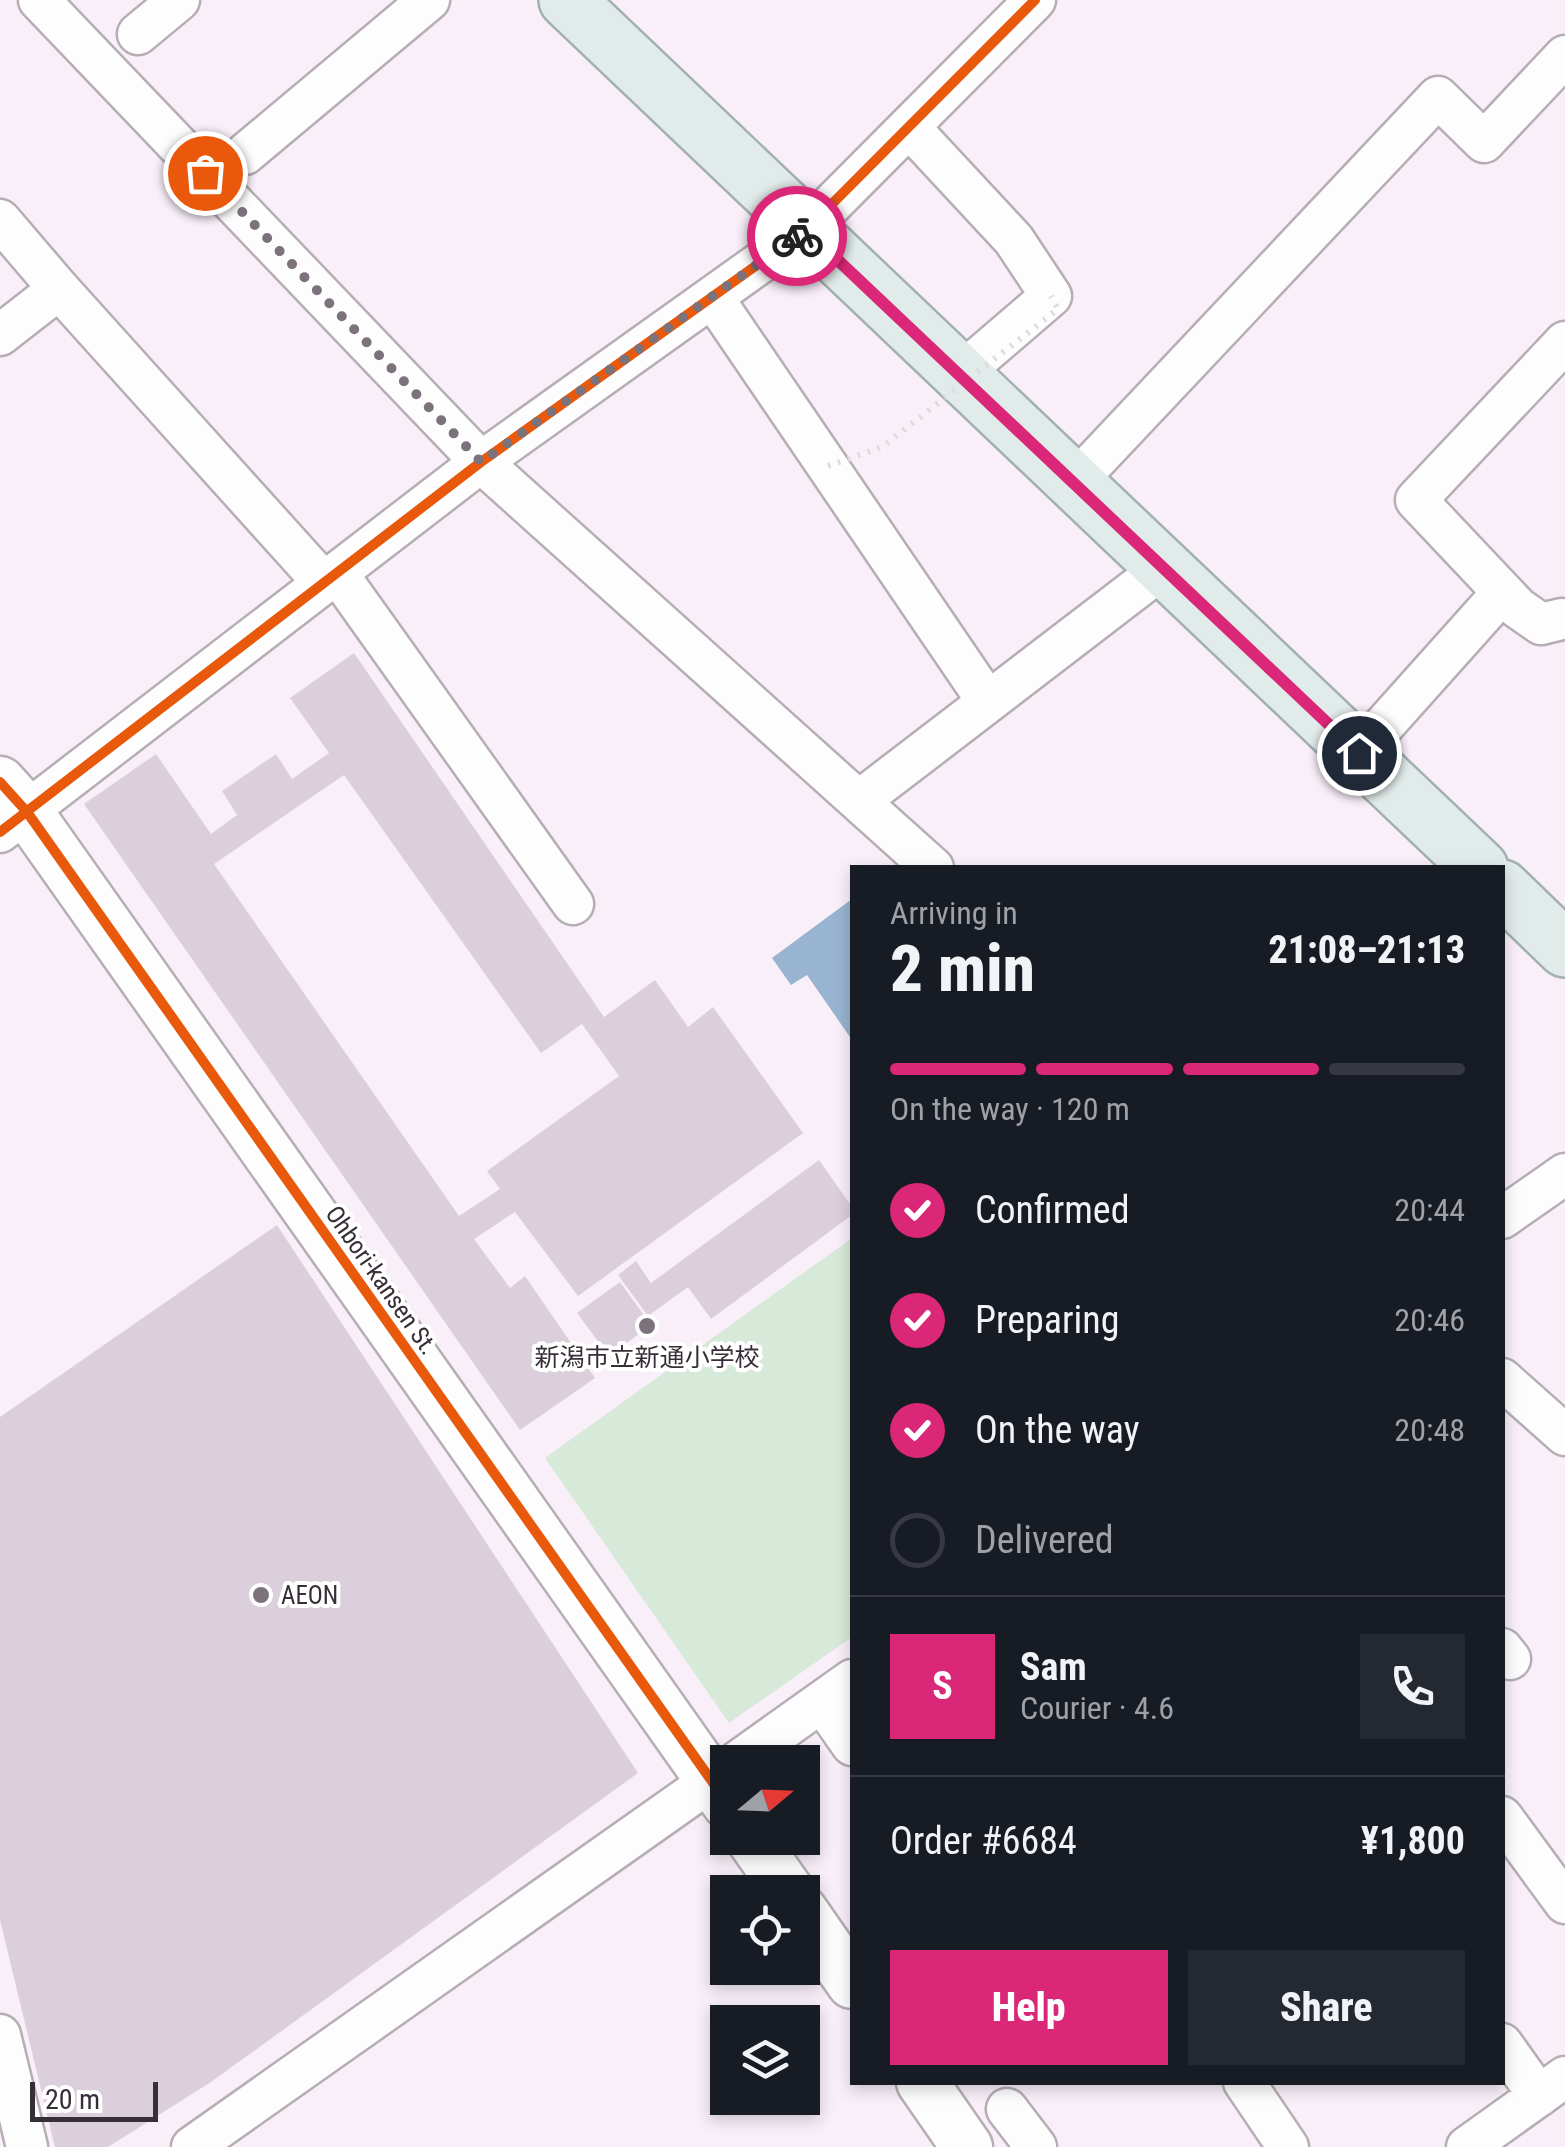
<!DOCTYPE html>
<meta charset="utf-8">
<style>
:root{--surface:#171b24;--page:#242831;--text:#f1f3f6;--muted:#9ea1a6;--line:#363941;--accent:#db2777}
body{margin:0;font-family:"Roboto Condensed","Noto Sans JP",sans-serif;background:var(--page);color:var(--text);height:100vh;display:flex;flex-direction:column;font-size:38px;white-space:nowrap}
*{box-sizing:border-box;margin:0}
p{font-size:32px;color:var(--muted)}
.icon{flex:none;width:55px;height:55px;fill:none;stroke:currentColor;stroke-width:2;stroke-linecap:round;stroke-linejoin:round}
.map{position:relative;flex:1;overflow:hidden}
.details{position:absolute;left:850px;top:865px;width:655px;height:1220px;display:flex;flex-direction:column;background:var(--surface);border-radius:0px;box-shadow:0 5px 15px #0003}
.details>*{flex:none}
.needle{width:65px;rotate:71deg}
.fabs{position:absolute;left:710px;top:1745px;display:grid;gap:20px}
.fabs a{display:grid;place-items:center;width:110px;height:110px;border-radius:0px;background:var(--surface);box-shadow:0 5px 15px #0003;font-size:50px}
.scale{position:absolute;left:30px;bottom:25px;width:128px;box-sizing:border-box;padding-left:10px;border:5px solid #372f37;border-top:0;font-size:28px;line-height:35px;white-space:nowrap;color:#372f37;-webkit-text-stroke:8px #fff;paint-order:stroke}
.pin{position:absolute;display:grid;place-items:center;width:85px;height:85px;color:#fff;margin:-42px;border:5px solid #fff;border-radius:50%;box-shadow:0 2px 10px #0007}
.courier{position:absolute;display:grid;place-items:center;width:100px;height:100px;margin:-50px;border:8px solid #db2777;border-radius:50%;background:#fff;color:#222;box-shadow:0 2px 12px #0007}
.summary em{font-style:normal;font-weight:800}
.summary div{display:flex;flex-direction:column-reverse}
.summary{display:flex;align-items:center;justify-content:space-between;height:170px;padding:0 40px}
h1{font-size:65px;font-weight:800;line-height:75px}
.bar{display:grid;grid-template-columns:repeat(4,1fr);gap:15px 10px;align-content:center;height:120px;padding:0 40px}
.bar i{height:12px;border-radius:8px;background:var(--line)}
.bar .on{background:var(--accent)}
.bar p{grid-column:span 4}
.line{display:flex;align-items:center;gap:25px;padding:0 40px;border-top:2px solid var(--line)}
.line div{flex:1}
.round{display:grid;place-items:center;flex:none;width:105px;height:105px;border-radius:0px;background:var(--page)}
ol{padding:0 40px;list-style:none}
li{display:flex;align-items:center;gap:30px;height:110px}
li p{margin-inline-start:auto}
li .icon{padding:10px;border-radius:50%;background:var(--accent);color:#fff;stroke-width:4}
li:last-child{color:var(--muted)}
li i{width:55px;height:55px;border:5px solid var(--line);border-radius:50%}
.action{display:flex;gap:20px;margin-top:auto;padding:20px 40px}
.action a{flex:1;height:115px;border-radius:0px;background:var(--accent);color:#fff;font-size:40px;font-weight:800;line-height:115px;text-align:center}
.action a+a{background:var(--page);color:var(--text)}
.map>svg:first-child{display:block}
</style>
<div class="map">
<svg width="1565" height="2147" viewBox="0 0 1565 2147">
<rect width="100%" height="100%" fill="#f9eff9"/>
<path fill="#d7ead9" d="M852,1238V1637L729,1723L545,1458Z"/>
<path fill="#98b4d0" d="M852,899V1040L807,975L791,985L772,958Z"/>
<path fill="#dbcfdb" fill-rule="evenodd" d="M354,653L604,1017L655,980L688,1027L713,1007L803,1133L578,1296L515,1212L474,1239L510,1288L525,1276L595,1378L520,1430L84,804L156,754L211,834L237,815L222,791L276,754L292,779L329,753L290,698ZM344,775L541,1053L582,1024L619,1076L487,1171L500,1189L459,1216L214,864Z
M819,1160L852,1207V1215L711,1319L688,1287L648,1316L618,1275L636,1261L651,1283Z
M277,1225L638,1773L211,2082L108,2147H55L0,1920V1417Z
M620,1282L651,1325L609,1356L577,1313Z"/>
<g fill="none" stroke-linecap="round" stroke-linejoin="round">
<defs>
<path id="minor" d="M39,0L481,462L933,868
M138,34L179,0
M909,127L1014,240L1051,296L959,375
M245,154L429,0
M0,220L59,289L0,335
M59,289L324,583
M713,298L988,702
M1074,483L1438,97L1484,142L1565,56
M337,573L573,904
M1562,619L1541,624L1518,608L1416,500L1565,342
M1359,753L1503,592
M859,801L1163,568
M0,832L481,462L806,230L1035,0
M1502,1218L1565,1174
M1502,1379L1565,1435
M1502,1649L1510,1659
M822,1702L852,1745
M737,1762L852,1680
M1502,1817L1565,1903
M0,2035L27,2147
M1502,2044L1539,2096
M1244,2082L1288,2147
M1007,2109L1036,2147
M192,2147L728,1769
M1467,2147L1565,2077"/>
<path id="tertiary" d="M0,782L27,812L728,1804
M751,1838L789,1892
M802,1911L852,1983
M922,2082L967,2147"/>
<path id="primary" d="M567,0L1480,868
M1502,888L1565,949"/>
</defs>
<use href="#minor" stroke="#b6adb5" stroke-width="45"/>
<use href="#tertiary" stroke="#b6adb5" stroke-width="55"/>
<use href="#primary" stroke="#a3b0b0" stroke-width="60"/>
<use href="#minor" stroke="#fefdfe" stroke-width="40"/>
<use href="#tertiary" stroke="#fefdfe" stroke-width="50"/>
<use href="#primary" stroke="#e1ebe9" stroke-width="55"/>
<path stroke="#dddbdd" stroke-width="6" stroke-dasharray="2.5 8" stroke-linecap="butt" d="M828,466L882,447L1058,309L1051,296"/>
<defs>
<path id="cycleway" d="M0,782L27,812L728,1804
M0,832L481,462L806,230L1035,0"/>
</defs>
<use href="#cycleway" stroke="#fff" stroke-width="16"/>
<use href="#cycleway" stroke="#e8590c" stroke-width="10"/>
</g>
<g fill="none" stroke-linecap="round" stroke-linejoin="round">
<path stroke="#7b727b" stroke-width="10" stroke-dasharray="0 18" d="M205,173L481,462L797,236"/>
<path stroke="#db2777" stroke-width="12" d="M797,236L806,230L1359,753"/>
</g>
<g fill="#7b727b" stroke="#fff" stroke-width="4">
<circle cx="647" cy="1326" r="10"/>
<circle cx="261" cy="1595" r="10"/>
</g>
<g text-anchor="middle" stroke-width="8" stroke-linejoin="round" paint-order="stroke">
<g font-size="25" fill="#372f37" stroke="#fff">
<text transform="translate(382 1280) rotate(55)" y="9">Ohbori-kansen St.</text>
</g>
<g font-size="25" fill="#372f37" stroke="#fff">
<text x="647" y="1366">新潟市立新通小学校</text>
<text x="281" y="1604" text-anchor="start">AEON</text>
</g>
</g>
</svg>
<div class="fabs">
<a><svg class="needle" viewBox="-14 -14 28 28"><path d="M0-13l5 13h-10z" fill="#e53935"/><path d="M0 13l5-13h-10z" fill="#9ea1a6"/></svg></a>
<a><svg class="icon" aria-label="locate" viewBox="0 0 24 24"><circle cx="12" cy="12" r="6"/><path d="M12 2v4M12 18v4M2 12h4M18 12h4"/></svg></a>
<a><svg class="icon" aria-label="layers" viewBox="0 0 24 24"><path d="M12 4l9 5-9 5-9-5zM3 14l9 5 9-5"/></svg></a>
</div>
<div class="scale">20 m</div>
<div class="pin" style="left:205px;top:173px;background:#ea580c"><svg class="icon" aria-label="bag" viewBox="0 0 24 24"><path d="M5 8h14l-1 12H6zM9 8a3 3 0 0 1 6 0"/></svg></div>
<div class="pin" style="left:1359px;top:753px;background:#1f2937"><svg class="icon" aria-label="home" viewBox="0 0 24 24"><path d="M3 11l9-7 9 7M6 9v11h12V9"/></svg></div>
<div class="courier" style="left:797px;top:236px"><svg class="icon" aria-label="bike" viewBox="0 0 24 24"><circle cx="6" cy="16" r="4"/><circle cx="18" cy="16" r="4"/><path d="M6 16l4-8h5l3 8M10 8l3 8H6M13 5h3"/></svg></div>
<section class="details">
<div class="summary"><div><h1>2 min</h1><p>Arriving in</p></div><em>21:08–21:13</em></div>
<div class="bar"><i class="on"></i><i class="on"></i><i class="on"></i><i></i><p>On the way · 120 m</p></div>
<ol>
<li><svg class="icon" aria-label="check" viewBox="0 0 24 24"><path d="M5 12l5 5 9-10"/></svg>Confirmed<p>20:44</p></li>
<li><svg class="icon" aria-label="check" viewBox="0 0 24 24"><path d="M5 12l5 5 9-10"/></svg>Preparing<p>20:46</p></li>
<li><svg class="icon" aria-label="check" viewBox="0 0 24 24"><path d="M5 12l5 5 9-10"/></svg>On the way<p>20:48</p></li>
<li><i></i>Delivered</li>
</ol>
<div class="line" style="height:180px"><b class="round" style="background:var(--accent);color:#fff">S</b><div><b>Sam</b><p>Courier · 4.6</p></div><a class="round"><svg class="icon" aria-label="phone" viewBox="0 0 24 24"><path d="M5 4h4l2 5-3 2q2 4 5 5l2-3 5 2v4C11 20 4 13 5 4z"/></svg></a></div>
<div class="line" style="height:130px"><div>Order #6684</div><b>¥1,800</b></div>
<div class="action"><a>Help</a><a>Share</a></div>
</section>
</div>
